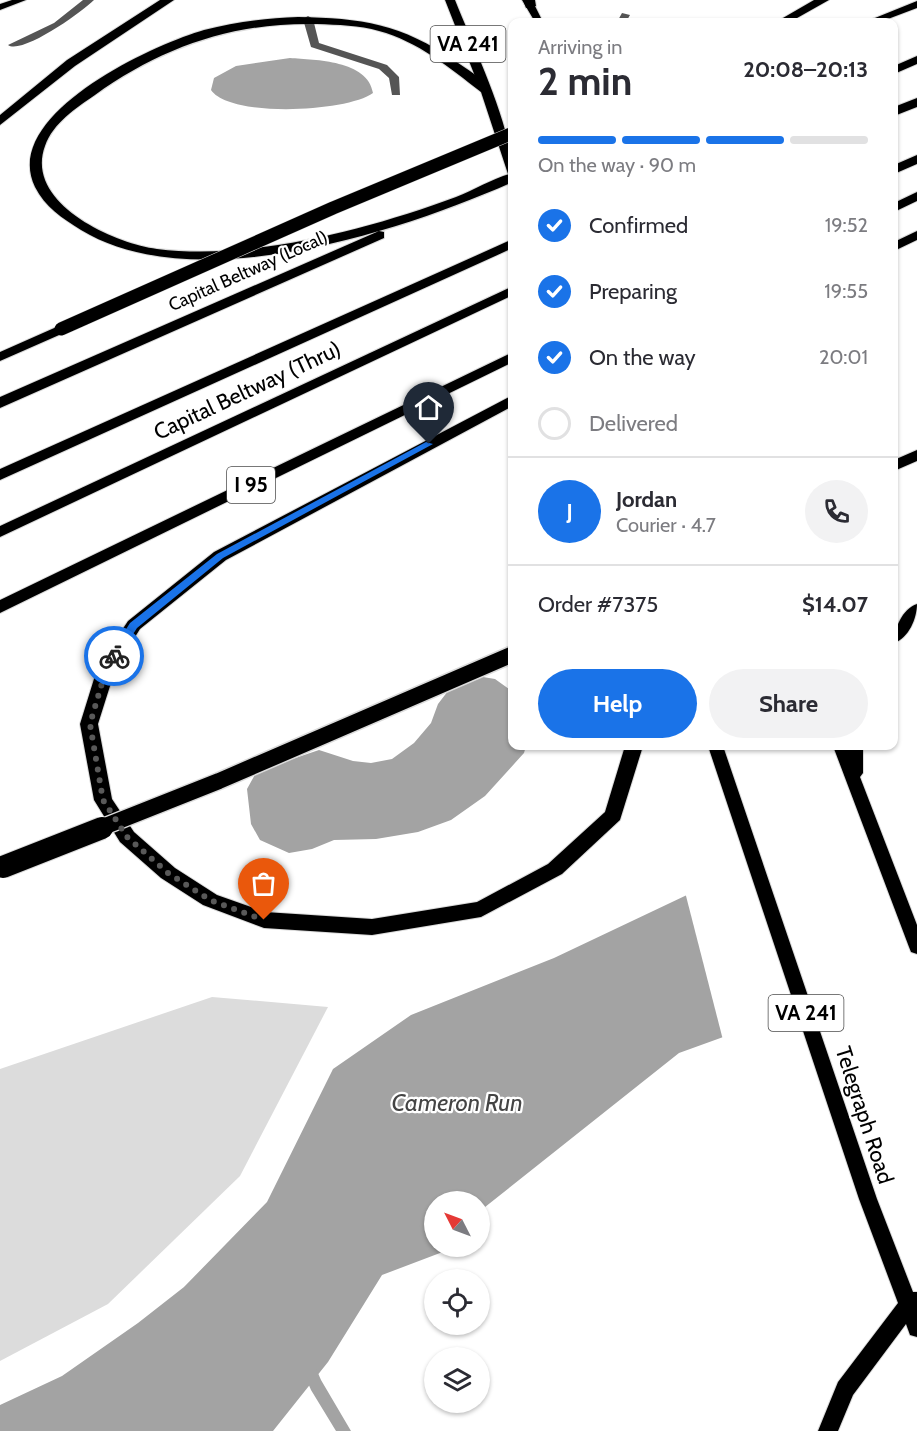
<!DOCTYPE html>
<meta charset="utf-8">
<style>
:root{--surface:#fff;--page:#f2f2f3;--text:#2b2b33;--muted:#7c7c81;--line:#e1e1e2;--accent:#1a73e8}
body{margin:0;font-family:Cabin,sans-serif;background:var(--page);color:var(--text);height:100vh;display:flex;flex-direction:column;font-size:22px;white-space:nowrap}
*{box-sizing:border-box;margin:0}
p{font-size:20px;color:var(--muted)}
.icon{flex:none;width:33px;height:33px;fill:none;stroke:currentColor;stroke-width:2;stroke-linecap:round;stroke-linejoin:round}
.map{position:relative;flex:1;overflow:hidden}
.drawer{position:absolute;left:508px;top:18px;width:390px;height:732px;display:flex;flex-direction:column;background:var(--surface);border-radius:12px;box-shadow:0 2px 4px #0004}
.drawer>*{flex:none}
.needle{width:39px;rotate:312deg}
.buttons{position:absolute;left:424px;top:1191px;display:grid;gap:12px}
.buttons a{display:grid;place-items:center;width:66px;height:66px;border-radius:50%;background:var(--surface);box-shadow:0 2px 4px #0004;font-size:30px}
.pin{position:absolute;display:grid;place-items:center;width:51px;height:51px;color:#fff;margin:-62px -26px;border-radius:50% 50% 50% 0;rotate:-45deg;box-shadow:0 0 6px #0007}
.pin .icon{rotate:45deg}
.courier{position:absolute;display:grid;place-items:center;width:60px;height:60px;margin:-30px;border:4px solid #1a73e8;border-radius:50%;background:#fff;color:#222;box-shadow:0 2px 8px #0007}
.head em{font-style:normal;font-weight:800}
.head div{display:flex;flex-direction:column-reverse}
.head{display:flex;align-items:center;justify-content:space-between;height:102px;padding:0 30px}
h1{font-size:39px;font-weight:800;line-height:45px}
.bar{display:grid;grid-template-columns:repeat(4,1fr);gap:9px 6px;align-content:center;height:72px;padding:0 30px}
.bar i{height:8px;border-radius:4px;background:var(--line)}
.bar .active{background:var(--accent)}
.bar p{grid-column:span 4}
.line{display:flex;align-items:center;gap:15px;padding:0 30px;border-top:2px solid var(--line)}
.line div{flex:1}
.round{display:grid;place-items:center;flex:none;width:63px;height:63px;border-radius:32px;background:var(--page)}
ol{padding:0 30px;list-style:none}
li{display:flex;align-items:center;gap:18px;height:66px}
li p{margin-inline-start:auto}
li .icon{padding:6px;border-radius:50%;background:var(--accent);color:#fff;stroke-width:4}
li:last-child{color:var(--muted)}
li i{width:33px;height:33px;border:3px solid var(--line);border-radius:50%}
.primary-button{display:flex;gap:12px;margin-top:auto;padding:12px 30px}
.primary-button a{flex:1;height:69px;border-radius:36px;background:var(--accent);color:#fff;font-size:24px;font-weight:800;line-height:69px;text-align:center}
.primary-button a+a{background:var(--page);color:var(--text)}
.map>svg:first-child{display:block}
</style>
<div class="map">
<svg width="917" height="1431" viewBox="0 0 917 1431">
<rect width="100%" height="100%" fill="#fff"/>
<path fill="#dcdcdc" d="M212,997L328,1007L240,1176L108,1304L0,1361V1069Z"/>
<path fill="#a3a3a3" d="M290,58C315,60 368,60 373,93C347,112 230,118 211,90L214,78L236,66Z
M477,676L495,679L513,692V746H526L524,753L485,796L451,820L418,832L376,839L334,840L312,849L289,853L260,840L251,824L247,789L257,771L319,750L353,761L371,763L392,759L414,743L431,723L438,704L448,691Z
M689,894L917,967L679,1053L480,1211V1202H435V1246L447,1247L440,1253L382,1275L328,1362L273,1431H0V1405L62,1376L138,1323L184,1287L267,1202L333,1069L411,1015L554,958Z"/>
<path fill="#fff" d="M917,789V970L723,1040L685,892L852,811Z"/>
<g fill="none" stroke-linecap="round" stroke-linejoin="round">
<path fill="#a3a3a3" fill-rule="evenodd" d="M309,1362L314,1364L321,1380L351,1431H336L311,1390L302,1369L304,1364Z"/>
<defs>
<path id="major" d="M12,0H26L0,10V4Z
M445,0H455C474,48 513,128 513,177L508,174L480,89Z
M522,0H532L543,22H535Z
M917,604C917,618 909,638 894,643C894,629 902,609 917,604Z
M708,746H723L877,1199L913,1292H917V1337L910,1335L906,1324L853,1395L838,1431H818L838,1382L898,1303L859,1199Z
M833,746H863V773L860,777L917,925V954L911,952L909,947Z"/>
<path id="highway" d="M160,0H174L75,66L0,125V115L67,60Z
M523,0H535L536,6L526,8Z
M814,0H829L790,22H776Z
M917,1V8L880,22H865Z
M298,17C361,18 402,24 455,61C467,69 482,78 491,89L481,92C450,68 417,41 379,31C359,25 338,25 317,24C234,22 162,47 95,95C76,108 53,123 45,146C24,203 113,243 157,249C190,253 222,252 255,248C320,241 394,220 456,197C475,190 493,178 513,173V182C400,232 195,299 81,230C62,218 45,207 35,187C0,115 152,45 204,30C235,22 266,18 298,17Z
M917,56V64L894,74V66Z
M917,98V107L894,116V107Z
M917,155V164L894,174V165Z
M917,192V201L894,212V203Z
M379,231L384,232V238L0,408V397Z
M917,231V240L894,251V242Z
M513,239V248L0,480V469Z
M513,286V295L0,537V526Z
M61,325L68,329L66,332L0,361V352Z
M513,352V362L0,613V600Z
M513,395V406L226,560L140,629L116,667L98,724L112,799L134,832L175,868L217,895L265,912L372,919L477,902L548,864L605,812L625,746H643L620,820L562,874L481,917L372,935L264,928L203,905L161,878L120,842L94,800L80,724L98,666L128,621L214,552Z
M917,450V461L894,471V460Z"/>
</defs>
<use href="#major" stroke="#dbdbdb" stroke-width="2"/>
<use href="#highway" stroke="#dbdbdb" stroke-width="2"/>
<path fill="#555" fill-rule="evenodd" d="M83,0H94C82,12 22,55 8,45L54,23Z
M622,13L630,15L626,22H617Z
M308,16L313,19L319,43L387,65L399,77L400,95H392L389,78L379,69L311,47L303,19Z"/>
<use href="#major" fill="#000" fill-rule="evenodd"/>
<use href="#highway" fill="#000" fill-rule="evenodd"/>
<defs>
<path id="highway-bridge-far2" d="M61,329L333,208L513,133"/>
<path id="highway-bridge-far1" d="M98,829L219,781L513,654"/>
<path id="highway-bridge" d="M3,867L102,828"/>
</defs>
<use href="#highway-bridge-far2" stroke="#dbdbdb" stroke-width="14" stroke-linecap="butt"/>
<use href="#highway-bridge-far1" stroke="#dbdbdb" stroke-width="19" stroke-linecap="butt"/>
<use href="#highway-bridge" stroke="#dbdbdb" stroke-width="24" stroke-linecap="butt"/>
<use href="#highway-bridge-far2" stroke="#000" stroke-width="13"/>
<use href="#highway-bridge-far1" stroke="#000" stroke-width="16"/>
<use href="#highway-bridge" stroke="#000" stroke-width="22"/>
</g>
<path fill="#1a73e8" d="M426,442L433,444L223,558L137,628L117,659H110L109,656L130,623L217,554Z"/>
<g fill="none" stroke-linecap="round" stroke-linejoin="round">
<path stroke="#595959" stroke-width="6" stroke-dasharray="0 10.8" d="M114,656L107,666L90,724L103,800L127,837L168,873L210,900L264,920"/>
</g>
<g text-anchor="middle" stroke-width="4.5" stroke-linejoin="round" paint-order="stroke">
<g font-size="18" fill="#000" stroke="#fff">
<text transform="translate(248 271) rotate(-24)" y="6">Capital Beltway (Local)</text>
</g>
<g fill="#fff" stroke="#4c4c4c" stroke-width="1.5">
<rect x="430.5" y="26" width="75" height="36" rx="4.5"/>
<rect x="227" y="467" width="48" height="36" rx="4.5"/>
<rect x="768.5" y="995" width="75" height="36" rx="4.5"/>
</g>
<g font-size="21" font-weight="bold" fill="#000">
<text x="468" y="51">VA 241</text>
<text x="251" y="492">I 95</text>
<text x="806" y="1020">VA 241</text>
</g>
<g font-size="22" fill="#000" stroke="#fff">
<text transform="translate(247 390) rotate(-25)" y="8">Capital Beltway (Thru)</text>
<text transform="translate(865 1115) rotate(72)" y="8">Telegraph Road</text>
</g>
<g font-size="24" font-style="italic" fill="#444" stroke="#fff">
<text x="457" y="1111">Cameron Run</text>
</g>
</g>
</svg>
<div class="buttons">
<a><svg class="needle" viewBox="-14 -14 28 28"><path d="M0-13l5 13h-10z" fill="#e53935"/><path d="M0 13l5-13h-10z" fill="#7c7c81"/></svg></a>
<a><svg class="icon" aria-label="locate" viewBox="0 0 24 24"><circle cx="12" cy="12" r="6"/><path d="M12 2v4M12 18v4M2 12h4M18 12h4"/></svg></a>
<a><svg class="icon" aria-label="layers" viewBox="0 0 24 24"><path d="M12 4l9 5-9 5-9-5zM3 14l9 5 9-5"/></svg></a>
</div>
<div class="pin" style="left:264px;top:920px;background:#ea580c"><svg class="icon" aria-label="bag" viewBox="0 0 24 24"><path d="M5 8h14l-1 12H6zM9 8a3 3 0 0 1 6 0"/></svg></div>
<div class="pin" style="left:429px;top:444px;background:#1f2937"><svg class="icon" aria-label="home" viewBox="0 0 24 24"><path d="M3 11l9-7 9 7M6 9v11h12V9"/></svg></div>
<div class="courier" style="left:114px;top:656px"><svg class="icon" aria-label="bike" viewBox="0 0 24 24"><circle cx="6" cy="16" r="4"/><circle cx="18" cy="16" r="4"/><path d="M6 16l4-8h5l3 8M10 8l3 8H6M13 5h3"/></svg></div>
<section class="drawer">
<div class="head"><div><h1>2 min</h1><p>Arriving in</p></div><em>20:08–20:13</em></div>
<div class="bar"><i class="active"></i><i class="active"></i><i class="active"></i><i></i><p>On the way · 90 m</p></div>
<ol>
<li><svg class="icon" aria-label="check" viewBox="0 0 24 24"><path d="M5 12l5 5 9-10"/></svg>Confirmed<p>19:52</p></li>
<li><svg class="icon" aria-label="check" viewBox="0 0 24 24"><path d="M5 12l5 5 9-10"/></svg>Preparing<p>19:55</p></li>
<li><svg class="icon" aria-label="check" viewBox="0 0 24 24"><path d="M5 12l5 5 9-10"/></svg>On the way<p>20:01</p></li>
<li><i></i>Delivered</li>
</ol>
<div class="line" style="height:108px"><b class="round" style="background:var(--accent);color:#fff">J</b><div><b>Jordan</b><p>Courier · 4.7</p></div><a class="round"><svg class="icon" aria-label="phone" viewBox="0 0 24 24"><path d="M5 4h4l2 5-3 2q2 4 5 5l2-3 5 2v4C11 20 4 13 5 4z"/></svg></a></div>
<div class="line" style="height:78px"><div>Order #7375</div><b>$14.07</b></div>
<div class="primary-button"><a>Help</a><a>Share</a></div>
</section>
</div>
